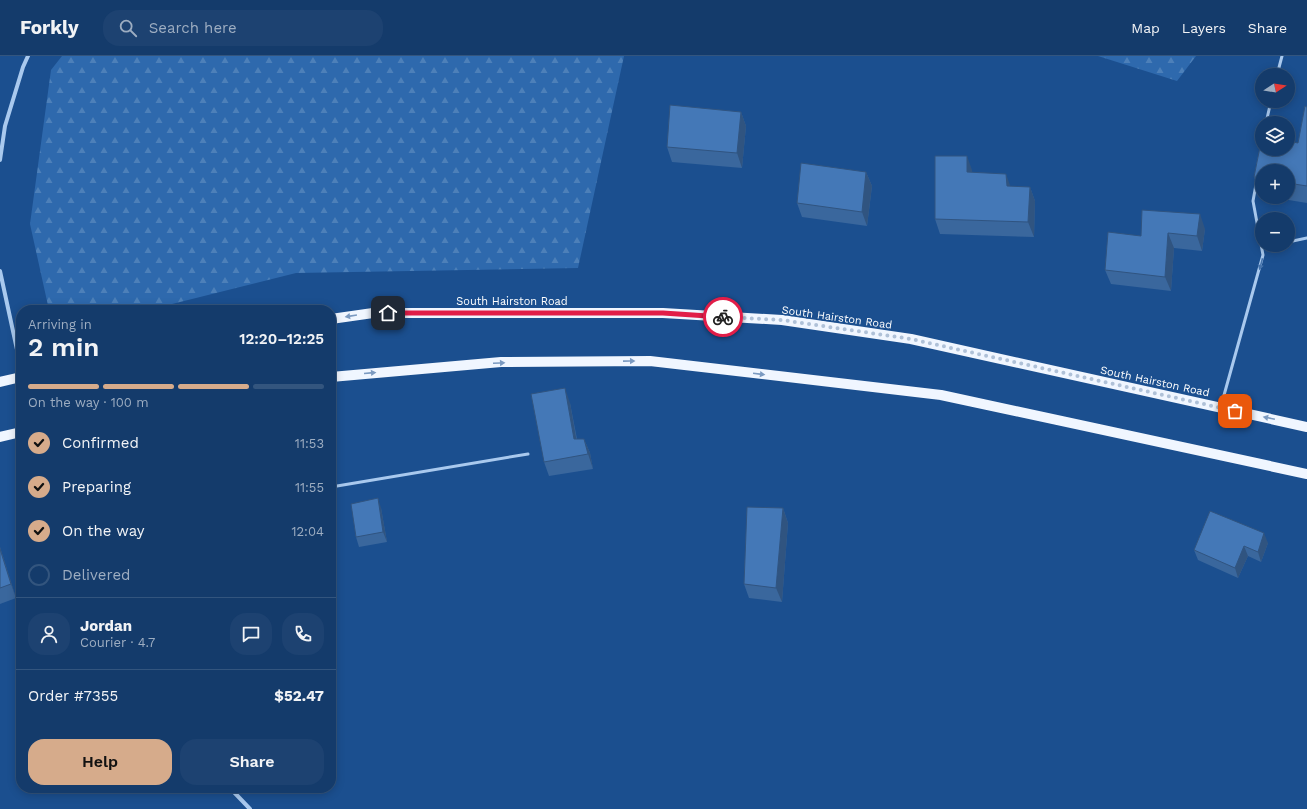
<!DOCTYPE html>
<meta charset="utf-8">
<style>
:root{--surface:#143b6b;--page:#1d4271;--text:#f1f3f6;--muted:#9dadc1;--line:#33557e;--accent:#d6ab8b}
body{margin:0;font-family:"Work Sans",sans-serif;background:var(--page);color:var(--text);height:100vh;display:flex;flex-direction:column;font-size:15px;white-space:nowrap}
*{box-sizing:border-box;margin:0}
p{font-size:13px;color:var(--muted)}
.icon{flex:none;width:22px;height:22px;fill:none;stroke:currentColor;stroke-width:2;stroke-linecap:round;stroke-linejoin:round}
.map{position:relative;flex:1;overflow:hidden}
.panel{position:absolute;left:16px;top:249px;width:320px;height:488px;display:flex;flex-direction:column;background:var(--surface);border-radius:16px;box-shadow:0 2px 10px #0003,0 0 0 1px var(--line)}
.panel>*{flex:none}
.needle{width:26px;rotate:78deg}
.tools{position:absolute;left:1255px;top:12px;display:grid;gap:8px}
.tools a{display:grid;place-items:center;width:40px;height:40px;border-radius:50%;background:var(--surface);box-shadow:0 2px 10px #0003,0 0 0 1px var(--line);font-size:20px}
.pin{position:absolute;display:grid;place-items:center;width:34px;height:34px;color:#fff;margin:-17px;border-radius:8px;box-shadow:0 2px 6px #0006}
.courier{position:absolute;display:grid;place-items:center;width:40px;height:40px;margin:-20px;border:3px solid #e11d48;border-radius:50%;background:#fff;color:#222;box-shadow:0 1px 5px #0007}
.summary em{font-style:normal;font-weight:600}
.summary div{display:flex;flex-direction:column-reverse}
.summary{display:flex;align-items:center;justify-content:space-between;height:68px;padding:0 12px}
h1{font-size:26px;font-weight:600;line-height:30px}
.bar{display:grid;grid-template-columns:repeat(4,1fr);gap:6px 4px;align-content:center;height:48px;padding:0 12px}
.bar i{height:5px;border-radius:3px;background:var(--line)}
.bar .current{background:var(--accent)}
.bar p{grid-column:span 4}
.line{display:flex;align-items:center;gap:10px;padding:0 12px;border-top:1px solid var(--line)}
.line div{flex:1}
.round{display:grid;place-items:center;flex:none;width:42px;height:42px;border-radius:16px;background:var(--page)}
ol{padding:0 12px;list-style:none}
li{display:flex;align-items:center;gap:12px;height:44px}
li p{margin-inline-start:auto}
li .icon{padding:4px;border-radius:50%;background:var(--accent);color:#111;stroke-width:4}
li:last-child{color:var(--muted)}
li i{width:22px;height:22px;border:2px solid var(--line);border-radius:50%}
.action{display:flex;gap:8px;margin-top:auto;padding:8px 12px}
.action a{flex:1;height:46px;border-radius:16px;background:var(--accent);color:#111;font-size:16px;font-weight:600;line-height:46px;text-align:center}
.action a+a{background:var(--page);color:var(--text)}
header{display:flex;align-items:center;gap:24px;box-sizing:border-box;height:56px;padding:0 20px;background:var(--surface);border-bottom:1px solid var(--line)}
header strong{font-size:19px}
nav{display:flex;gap:22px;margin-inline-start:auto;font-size:14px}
.search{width:280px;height:36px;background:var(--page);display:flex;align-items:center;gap:10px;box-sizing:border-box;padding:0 14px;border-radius:16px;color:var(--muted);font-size:15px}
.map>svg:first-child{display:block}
</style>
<header>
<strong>Forkly</strong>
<div class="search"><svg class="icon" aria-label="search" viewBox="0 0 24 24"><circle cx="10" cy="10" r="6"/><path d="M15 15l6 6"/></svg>Search here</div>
<nav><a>Map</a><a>Layers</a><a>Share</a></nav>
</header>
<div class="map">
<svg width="1307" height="753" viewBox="0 0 1307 753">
<defs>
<pattern id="forest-firs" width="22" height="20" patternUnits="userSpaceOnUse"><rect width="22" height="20" fill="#2e69ad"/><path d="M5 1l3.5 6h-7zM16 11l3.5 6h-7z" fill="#4d80b9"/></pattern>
</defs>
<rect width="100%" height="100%" fill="#1b4f8f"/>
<path fill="url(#forest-firs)" d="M62,0H624L578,212L296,217L148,254H49L30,168L51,14Z
M1098,0H1196L1177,25Z"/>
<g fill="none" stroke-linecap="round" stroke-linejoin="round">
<path stroke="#a9c9ee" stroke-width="3" d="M1277,19L1282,0
M1266,67L1271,45
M1288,186L1307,182
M1262,191L1272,189
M1221,350L1263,199L1253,145L1257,123
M331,431L528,398"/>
<path stroke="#a9c9ee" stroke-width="4" d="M0,104L5,70L23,11L28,0
M0,215L21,312
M230,732L250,753"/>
<path stroke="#f0f6ff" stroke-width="10" d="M331,263L373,257H663L782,264L911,283L1307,371
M331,321L501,306L650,305L941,339L1307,418
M0,326L21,321
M0,381L21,376"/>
</g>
<path fill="#3a679d" d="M1305,50L1307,51V147L1270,141H1288V115H1262V140H1261L1254,121L1262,81V93H1288V85L1298,87Z
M741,56L746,70L742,112L672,106L667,91Z
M972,114V116L1010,131H1030L1035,145L1034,181L940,178L935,163Z
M866,116L872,130L867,170L802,161L797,147Z
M1205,173L1202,195L1174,192L1171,235L1111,228L1105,214L1141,180Z
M570,347L577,383H584L590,397L593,413L549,420L544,406Z
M381,452L387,486L359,491L356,481Z
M783,452L788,467L782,546L749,542L744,528Z
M1268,487L1261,506L1248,500L1238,522L1198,504L1194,494Z
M0,491L16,542L0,548Z"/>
<path fill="#305480" d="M741,56L746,70L742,112L737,97Z
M967,100L972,114V130L967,116Z
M866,116L872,130L867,170L862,156Z
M1006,118L1011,132L1007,130Z
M1030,131L1035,145L1034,181L1028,166Z
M1200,158L1205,173L1202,195L1197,180Z
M1168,177L1174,192L1171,235L1165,221Z
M565,332L570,347L579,398L574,383Z
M584,383L590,397L593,413L588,398Z
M378,442L381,452L387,486L383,476Z
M783,452L788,467L782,546L776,532Z
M1264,477L1268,487L1261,506L1258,496Z
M1244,490L1248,500L1238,522L1235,512Z
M0,491L16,542L11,528L0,493Z"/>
<path fill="#4478b7" stroke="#305480" d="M670,49L741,56L737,97L667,91Z
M1305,50L1307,51V130L1288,127V115H1262V122L1254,121L1262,81V93H1288V85L1298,87Z
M935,100H967V116L1006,118L1007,130L1030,131L1028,166L935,163Z
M801,107L866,116L862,156L797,147Z
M1142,154L1200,158L1197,180L1168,177L1165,221L1105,214L1108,176L1141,180Z
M565,332L574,383H584L588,398L544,406L531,338Z
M378,442L383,476L356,481L351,448Z
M747,451L783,452L776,532L744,528Z
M1210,455L1264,477L1258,496L1244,490L1235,512L1194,494Z
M0,493L11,528L0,532Z"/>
<defs><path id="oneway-solid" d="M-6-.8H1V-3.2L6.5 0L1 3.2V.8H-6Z"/></defs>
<use fill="#4674ac" href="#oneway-solid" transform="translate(1261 208) rotate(105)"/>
<g fill="#7b9ac1">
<use href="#oneway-solid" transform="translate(351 260) rotate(171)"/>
<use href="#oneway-solid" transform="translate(629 305) rotate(-1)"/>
<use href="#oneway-solid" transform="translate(499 307) rotate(-3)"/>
<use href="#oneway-solid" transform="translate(370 317) rotate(-5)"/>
<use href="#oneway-solid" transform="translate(759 318) rotate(7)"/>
<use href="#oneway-solid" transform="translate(1269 362) rotate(-168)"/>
</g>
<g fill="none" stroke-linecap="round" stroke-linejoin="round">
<path stroke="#afc1d8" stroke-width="4" stroke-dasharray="0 7.2" d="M723,261L782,264L911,283L1235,355"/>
<path stroke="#e11d48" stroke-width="5" d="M388,257H663L723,261"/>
</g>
<g text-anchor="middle" stroke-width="3" stroke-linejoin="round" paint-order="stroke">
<g font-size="11" fill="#fff" stroke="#1b4f8f">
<text x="512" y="249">South Hairston Road</text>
<text transform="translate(837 261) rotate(8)" y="4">South Hairston Road</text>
<text transform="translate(1155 325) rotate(12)" y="4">South Hairston Road</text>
</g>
</g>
</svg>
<div class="tools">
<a><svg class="needle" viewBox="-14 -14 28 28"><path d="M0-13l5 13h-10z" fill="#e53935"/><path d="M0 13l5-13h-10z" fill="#9dadc1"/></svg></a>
<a><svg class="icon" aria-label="layers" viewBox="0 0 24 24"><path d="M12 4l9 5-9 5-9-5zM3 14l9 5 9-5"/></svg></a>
<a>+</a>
<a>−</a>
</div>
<div class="pin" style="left:1235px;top:355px;background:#ea580c"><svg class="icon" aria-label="bag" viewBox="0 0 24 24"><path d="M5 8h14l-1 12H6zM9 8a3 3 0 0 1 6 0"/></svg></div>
<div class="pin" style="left:388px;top:257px;background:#1f2937"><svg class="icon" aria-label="home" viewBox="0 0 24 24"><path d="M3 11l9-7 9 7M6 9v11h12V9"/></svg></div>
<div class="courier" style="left:723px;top:261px"><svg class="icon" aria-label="bike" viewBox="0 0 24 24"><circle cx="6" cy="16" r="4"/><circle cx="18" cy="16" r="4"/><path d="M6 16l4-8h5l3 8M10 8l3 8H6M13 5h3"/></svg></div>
<section class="panel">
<div class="summary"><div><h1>2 min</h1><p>Arriving in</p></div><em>12:20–12:25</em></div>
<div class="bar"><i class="current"></i><i class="current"></i><i class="current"></i><i></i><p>On the way · 100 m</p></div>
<ol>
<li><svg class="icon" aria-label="check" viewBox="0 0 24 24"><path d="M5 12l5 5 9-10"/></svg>Confirmed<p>11:53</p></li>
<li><svg class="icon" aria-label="check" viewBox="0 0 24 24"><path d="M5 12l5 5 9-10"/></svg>Preparing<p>11:55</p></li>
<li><svg class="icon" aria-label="check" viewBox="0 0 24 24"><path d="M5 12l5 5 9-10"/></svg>On the way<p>12:04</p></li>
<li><i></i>Delivered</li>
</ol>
<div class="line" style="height:72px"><a class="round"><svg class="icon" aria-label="person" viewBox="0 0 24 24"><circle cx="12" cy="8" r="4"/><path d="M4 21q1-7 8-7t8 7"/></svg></a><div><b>Jordan</b><p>Courier · 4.7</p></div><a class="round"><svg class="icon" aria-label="chat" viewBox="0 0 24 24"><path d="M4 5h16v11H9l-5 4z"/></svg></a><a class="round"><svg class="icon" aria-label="phone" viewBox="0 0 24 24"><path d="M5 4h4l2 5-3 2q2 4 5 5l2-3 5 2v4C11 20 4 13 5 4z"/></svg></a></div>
<div class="line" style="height:52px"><div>Order #7355</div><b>$52.47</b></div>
<div class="action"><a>Help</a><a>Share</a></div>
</section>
</div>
